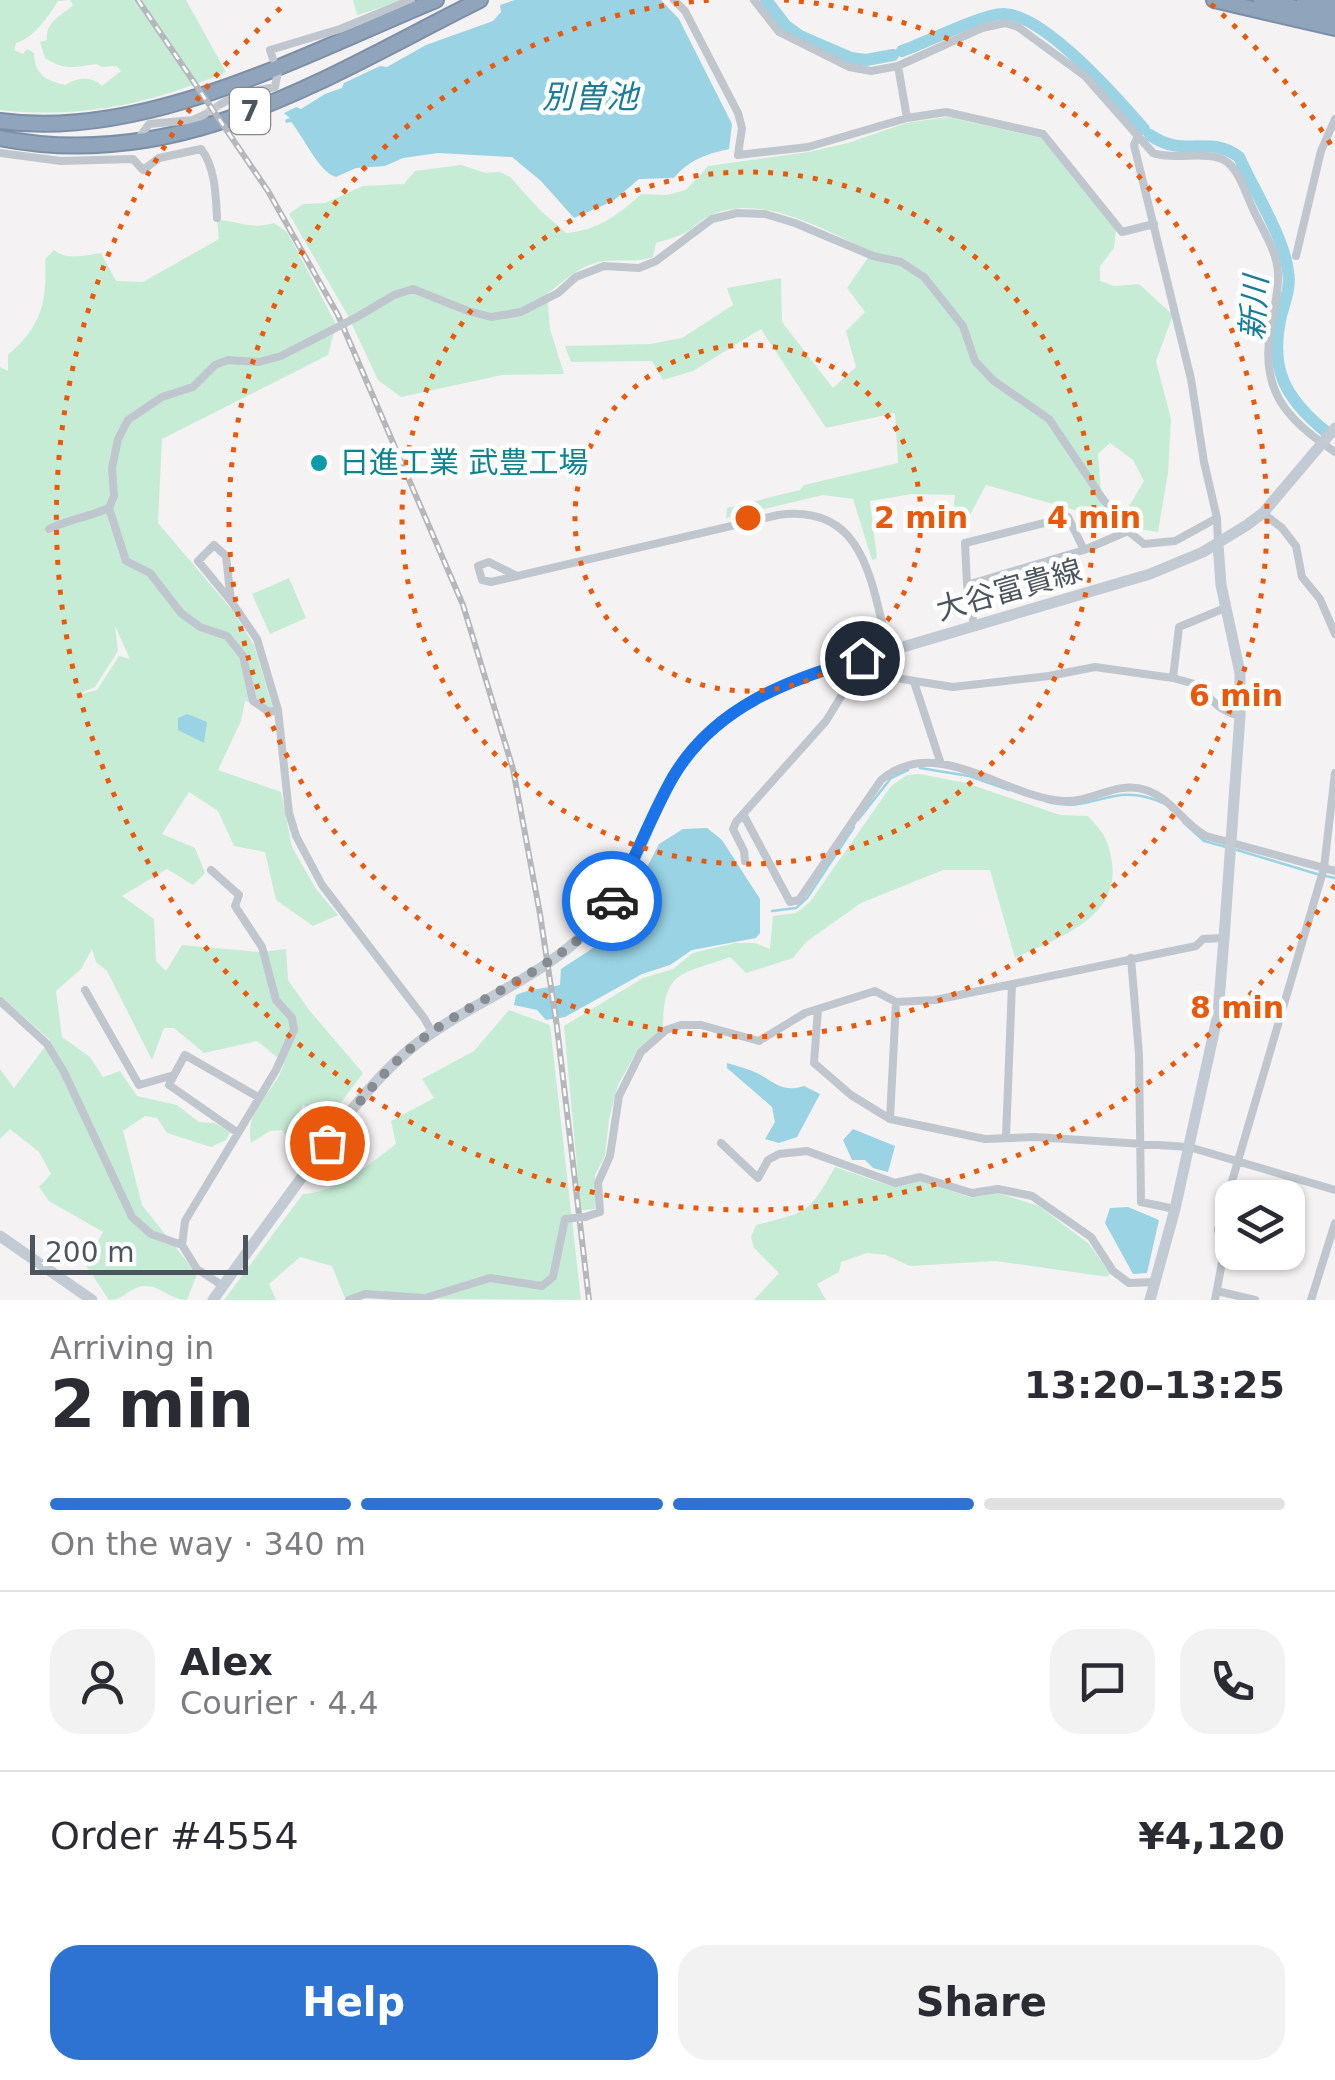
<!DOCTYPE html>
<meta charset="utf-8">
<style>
:root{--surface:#fff;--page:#f2f2f3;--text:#2b2b33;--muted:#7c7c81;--line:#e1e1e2;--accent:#2e73d2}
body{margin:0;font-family:"DejaVu Sans","Noto Sans JP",sans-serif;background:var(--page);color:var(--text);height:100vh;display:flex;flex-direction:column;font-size:38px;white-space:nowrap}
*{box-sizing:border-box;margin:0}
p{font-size:32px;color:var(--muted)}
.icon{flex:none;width:55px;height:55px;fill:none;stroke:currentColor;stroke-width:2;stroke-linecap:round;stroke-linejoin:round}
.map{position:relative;height:1300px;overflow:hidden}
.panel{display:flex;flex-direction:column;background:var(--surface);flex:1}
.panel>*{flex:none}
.fabs{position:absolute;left:1215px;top:1180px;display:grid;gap:20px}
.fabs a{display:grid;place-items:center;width:90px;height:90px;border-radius:20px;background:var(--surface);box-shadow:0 2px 8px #0004;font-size:50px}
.scale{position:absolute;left:30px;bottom:25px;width:218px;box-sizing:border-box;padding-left:10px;border:5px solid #4c555e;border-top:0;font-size:28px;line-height:35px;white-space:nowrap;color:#4c555e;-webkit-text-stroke:8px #fff;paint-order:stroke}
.pin{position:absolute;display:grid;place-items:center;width:85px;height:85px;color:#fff;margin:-42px;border:5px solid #fff;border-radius:50%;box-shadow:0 2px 10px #0007}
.courier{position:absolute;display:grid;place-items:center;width:100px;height:100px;margin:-50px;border:8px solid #1a73e8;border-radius:50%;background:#fff;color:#222;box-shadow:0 2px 12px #0007}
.head em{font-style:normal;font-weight:700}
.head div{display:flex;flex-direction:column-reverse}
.head{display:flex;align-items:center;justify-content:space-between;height:170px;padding:0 50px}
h1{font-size:65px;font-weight:700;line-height:75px}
.bar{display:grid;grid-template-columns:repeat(4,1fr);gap:15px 10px;align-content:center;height:120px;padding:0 50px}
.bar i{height:12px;border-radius:8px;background:var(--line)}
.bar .active{background:var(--accent)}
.bar p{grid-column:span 4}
.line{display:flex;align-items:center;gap:25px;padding:0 50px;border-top:2px solid var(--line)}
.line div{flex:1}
.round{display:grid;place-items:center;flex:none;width:105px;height:105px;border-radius:30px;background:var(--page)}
.primary-button{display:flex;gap:20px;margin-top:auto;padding:20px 50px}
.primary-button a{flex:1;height:115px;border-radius:30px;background:var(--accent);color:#fff;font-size:40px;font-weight:700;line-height:115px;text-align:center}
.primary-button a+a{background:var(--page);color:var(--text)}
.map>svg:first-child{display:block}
</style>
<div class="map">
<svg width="1335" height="1300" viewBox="0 0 1335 1300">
<rect width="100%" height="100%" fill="#f4f2f2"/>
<path fill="#c7ecd6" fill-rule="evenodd" d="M0,0H68L58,1C48,17 35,37 16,43L14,50L23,54L27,49L34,53C34,75 47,81 66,85C76,77 93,76 102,86L121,71L116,66L102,67L97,64C74,67 65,71 45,58L40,42L47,40C45,21 62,16 73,5L70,0H186L226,72C151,104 81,119 0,110Z
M353,0H405L357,15Z
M948,117L1041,138L1116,230L1114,248L1100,266V281L1114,286L1139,284L1173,315L1156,361L1171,419L1168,473L1158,532L1139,529L1128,508L1144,481L1133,460L1110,443L1098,454L1103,518L986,485L965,524L951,532L955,495L912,494L870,501L877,558L872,560L853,499L823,495L726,518L727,508L800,490L804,485L898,463L895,413L826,428L761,329L693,371L663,380L652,361L571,362L565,346L649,344L682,338L733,305L727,288L781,278L782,322L833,388L856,367L846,331L865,312L847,288L872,252C826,231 763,192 711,215C701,219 694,228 685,233C676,237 666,240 656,243L653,257C636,263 622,259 604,261C582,264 564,281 547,294L550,329L564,374L502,375L401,397L378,380L347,314L289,214L303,204L325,203L363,186L404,184L415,171L461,165L486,173L500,172L510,177L539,209L566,233C597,231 620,214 641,194L667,195L686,190L708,166L808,152L848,143L906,123Z
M217,220C239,221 252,230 274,223L287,232L336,324L328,355L162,439L158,523L232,610L254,645L273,709L245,701L241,721L218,770L281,792L292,847L316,889L338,915L313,926L276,900L265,852L234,846L218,811L189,792L162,834L195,848L205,873L193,885L167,869L122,896L154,919L156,961L166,971L182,945L259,952L286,949L288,980L309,1010L363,1073L328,1120L303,1105L292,1124L306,1145L298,1157L282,1130L270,1131L251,1143C244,1105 275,1095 284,1063L257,1041L204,1053L174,1028H164L152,1060L107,971L96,962L92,949L81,969L56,991L62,1037L90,1057L103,1077L120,1071L137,1096L177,1105L199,1122L215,1123L230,1132L226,1140L211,1147L167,1133L157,1118L145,1116L123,1131L142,1205L197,1274L187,1300C169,1300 158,1282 139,1287C126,1291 123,1300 109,1300L85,1264L103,1232L49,1201L39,1187L51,1174L39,1152L10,1129L0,1139V1069L14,1088L50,1040L0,996V367L8,371V355C42,326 47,302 45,259L54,250C67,261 86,255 101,253L116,281L143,282L219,239ZM115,626L130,659L119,656L97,690L71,697L95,687L118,651Z
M289,578L306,618L270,634L252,594Z
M919,774L966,783L1060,815L1088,816C1105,835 1108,838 1112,863C1120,919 1055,939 1015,958L990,870H943L861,903L806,942L793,958L746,973L730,957C681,975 664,969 663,1027L637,1051L618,1085L609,1119L605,1156L595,1175V1209L581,1210L564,1026L643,978L673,969L693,953L735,943H755L770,949L773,916L796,913L810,902L891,786L907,775Z
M509,1010L550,1025L581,1300L345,1298L332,1266L300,1257L269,1284L276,1300H224L303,1194C336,1193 371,1163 396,1144L391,1121L434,1098L422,1079L474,1051Z
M835,1167L894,1187L920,1181L970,1197L998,1193L1039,1206L1089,1244L1110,1273L1108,1277L996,1261L910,1266L886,1255L867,1253L841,1262L839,1272L817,1284L826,1300H754L779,1273L754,1248L751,1237L756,1225C809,1212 809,1213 835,1167Z"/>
<path fill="#99d3e4" d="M515,0H661L679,19L732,124L729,149C706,154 689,160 674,178L639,179L613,201L574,218L541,181L512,157L438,153L403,158L385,166L356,168L336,177C319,172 305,139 291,122L286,123L285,120L290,118L284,113L296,107L301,109L325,94L342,88L344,83L380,66L387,67L426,45L493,21L501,12L500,5Z
M187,714L207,722L204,743L178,730V718Z
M707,828L722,840L760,899V933L756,938L692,950L670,965L642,974L565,1017L546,1020L537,1010L514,1005L516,995C532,988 544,989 560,985L561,969L593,948L622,916L659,844L683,829Z
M727,1063C737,1066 749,1069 759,1074C775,1083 784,1093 804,1086L820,1094L797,1137L779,1143L765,1139L775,1122L772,1107L727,1068Z
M853,1129L895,1146L888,1172L873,1168L865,1160H852L843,1140Z
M1128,1207L1159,1220L1147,1273L1133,1274L1105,1223L1110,1208Z"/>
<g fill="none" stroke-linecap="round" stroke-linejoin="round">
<path stroke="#99d3e4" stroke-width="2.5" d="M920,768L969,776L1009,790
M1045,801C1095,816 1110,779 1163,803
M858,820L891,778L908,770
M1183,822L1204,841L1226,847
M1237,850L1317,874
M1326,876L1335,878
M772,911L796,908L807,898L854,827"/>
<path stroke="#99d3e4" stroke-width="12" d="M766,0L786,26L800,36L851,58L866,60L893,55
M902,51C925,43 983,14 1003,14C1043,13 1118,99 1144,129
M1150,135C1184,159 1208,134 1239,157C1254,191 1283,235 1288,271C1291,287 1285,301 1281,316C1269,369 1285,398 1325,431"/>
<path stroke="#cacbcd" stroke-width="8" stroke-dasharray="8 4" stroke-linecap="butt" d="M204,115L221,104"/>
<defs>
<path id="highway" d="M1214,0L1335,28
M1261,0L1335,17
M1304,0L1335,5
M0,121C145,141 305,54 436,0
M0,138C181,174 325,77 480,0"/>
</defs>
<use href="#highway" stroke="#7b8fa7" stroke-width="18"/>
<path stroke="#c0c6cd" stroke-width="8" d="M674,0L685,11L738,113L742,128L738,155L808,147L907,118L946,112L1043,134L1122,232L1154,224
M754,0L779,32L849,67L871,71L898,66L982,28L1005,23L1018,27L1085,76L1153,153C1176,161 1209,149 1227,162C1240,172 1246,195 1253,209C1262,229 1277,251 1278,273C1279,292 1274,308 1271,326C1259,390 1285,418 1335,452
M273,59L270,50L340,29L411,0
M898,66L907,118
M221,104L240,94L275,87L278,72
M141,135L149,124L193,120L204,115
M1137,138L1134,145L1191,379L1204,462L1217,518
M0,153L61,161L133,159L143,170L159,158L201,149C215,166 216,196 217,218
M1296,256L1321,151L1335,119
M357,317L394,295L413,289L468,311L491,317L521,312L558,293L576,277L604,266L639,268L656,261L712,219L737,213L765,214L795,223L873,256L901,262L924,277L963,326L975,361L994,381L1049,419L1102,498L1128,531L1144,544L1175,541L1217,518L1218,544
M1263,513L1282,528L1296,546L1302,577L1320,599L1335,634
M49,529C69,519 89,517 109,508
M517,576L489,562L478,566L482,580L491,582L778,515C867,503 871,585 889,651
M967,585L1084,550L1128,531
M231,601L198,561L214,545L226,556L231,601L257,639L278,710L289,813L296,836L322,885L424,1018L432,1032
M974,626L967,585L965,543L1068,517L1084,550
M1173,678L1179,627L1225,608
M914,682L941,764
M278,710L269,712L253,701L243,656L227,636L200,627L181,613L150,573L126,561L109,508L114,496L112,468L118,439L128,420L162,397L193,387L215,365L228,360L259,362L281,356L322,335
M743,814L790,902L799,900L881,780C937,733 1003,797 1063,801C1092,803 1116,780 1146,790C1172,799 1183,823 1206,836L1335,871
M745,861L744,851L733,829L736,822L826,721L850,682L864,673L953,687L1049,676L1095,667L1173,678L1202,686C1211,703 1222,711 1240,716
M211,870L239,895L235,906L262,947L276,1000L292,1018L294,1030L276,1070L185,1221L182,1245L197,1269L223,1286
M1131,958L1139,1054L1141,1202L1175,1209
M85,990L139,1085L174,1075L169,1085L238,1133
M0,1001L47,1044L64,1072L132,1217L151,1234L182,1245
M818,1009L814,1063L851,1095L890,1119L985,1139L1035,1137L1189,1147L1335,1190
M174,1075L185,1055L258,1097
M890,1119L896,1002
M1006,1137L1012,985
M721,1143L758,1178L768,1160L779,1154L807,1151L895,1183L920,1177L972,1193L998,1189L1032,1196L1091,1237L1113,1271L1129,1283L1155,1282
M585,1217L600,1212L598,1183L610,1156L619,1096L641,1052L666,1030L681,1025H701L759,1041L805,1013L875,991L896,1002L935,1000L1196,946L1203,939L1224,938
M1217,1291L1255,1300
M349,1300L365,1294L425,1298L490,1278L542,1286L553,1277L565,1219L574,1218
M1215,1300L1223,1257L1218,1229L1324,868L1335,773
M1311,1300L1335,1223"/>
<path stroke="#c2cad3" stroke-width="11" d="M0,1236L92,1300
M213,1300C242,1259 272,1218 302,1177C334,1132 368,1084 410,1049C467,1003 543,979 593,925C632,884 645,827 672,779C702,726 753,695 808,675L1150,574L1203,552L1247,525L1263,513L1335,428
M1150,1300L1175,1209L1218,1014L1224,938L1240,716V673L1221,585L1218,544"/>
<use href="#highway" stroke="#90a4bb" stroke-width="14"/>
<defs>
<path id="rail" d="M138,0L268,191L338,315L463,605L513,769L540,914L557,1027L589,1300"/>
</defs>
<use href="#rail" stroke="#b5b7bc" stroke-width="6"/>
<use href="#rail" stroke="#fff" stroke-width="2.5" stroke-dasharray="8" stroke-linecap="butt"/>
<path stroke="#c0c6cd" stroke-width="8" d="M322,335L357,317
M574,1218L585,1217"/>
</g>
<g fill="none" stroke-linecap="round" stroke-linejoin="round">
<path stroke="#878c92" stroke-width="10" stroke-dasharray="0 18" d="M327,1143C359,1102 390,1061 433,1031C485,994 581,957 612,901"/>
<path stroke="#1a73e8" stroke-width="12" d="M612,901C635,861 650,817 673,777C715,706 787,681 862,658"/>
</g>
<g fill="none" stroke="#e8590c" stroke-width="5" stroke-dasharray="5 10">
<circle cx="748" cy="518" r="173"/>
<circle cx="748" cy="518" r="346"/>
<path d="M784 0A519 519 0 1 1 712 0"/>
<path d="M1335 885A692 692 0 1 1 285 4M1211 4A692 692 0 0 1 1335 151"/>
</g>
<circle fill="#0f9aa8" stroke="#fff" stroke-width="4" cx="319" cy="463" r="10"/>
<g text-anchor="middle" stroke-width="9" stroke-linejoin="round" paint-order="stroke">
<rect fill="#fff" stroke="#82888e" stroke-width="2.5" x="230" y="88" width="40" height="46" rx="8"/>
<g font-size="28" font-weight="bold" fill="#4c555e">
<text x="250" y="121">7</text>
</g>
<g font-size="30" fill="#0d838f" stroke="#fff" text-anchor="start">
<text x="339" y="473">日進工業 武豊工場</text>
</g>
<g font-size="30" fill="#4c555e" stroke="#fff">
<text transform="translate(1009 590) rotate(-16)" y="10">大谷富貴線</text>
</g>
<g font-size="32" font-style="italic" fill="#1b7c99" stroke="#fff">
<text x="590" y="108">別曽池</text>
<text transform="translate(1254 308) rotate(-86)" y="11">新川</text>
</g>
</g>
<circle cx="748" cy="518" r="15" fill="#e8590c" stroke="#fff" stroke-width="5"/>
<g font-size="30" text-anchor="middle" font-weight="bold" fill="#e8590c" stroke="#fff" stroke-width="9" stroke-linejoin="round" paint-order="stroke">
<text x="921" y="528">2 min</text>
<text x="1094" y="528">4 min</text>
<text x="1236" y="706">6 min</text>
<text x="1237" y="1018">8 min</text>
</g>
</svg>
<div class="fabs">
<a><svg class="icon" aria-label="layers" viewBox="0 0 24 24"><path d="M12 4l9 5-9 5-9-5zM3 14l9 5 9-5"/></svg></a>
</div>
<div class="scale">200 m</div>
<div class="pin" style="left:327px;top:1143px;background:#ea580c"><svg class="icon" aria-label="bag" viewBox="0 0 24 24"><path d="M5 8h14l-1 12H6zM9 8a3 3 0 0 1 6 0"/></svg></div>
<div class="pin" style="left:862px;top:658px;background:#1f2937"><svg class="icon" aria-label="home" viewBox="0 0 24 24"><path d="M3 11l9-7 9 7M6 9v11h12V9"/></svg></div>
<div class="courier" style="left:612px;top:901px"><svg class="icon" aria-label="car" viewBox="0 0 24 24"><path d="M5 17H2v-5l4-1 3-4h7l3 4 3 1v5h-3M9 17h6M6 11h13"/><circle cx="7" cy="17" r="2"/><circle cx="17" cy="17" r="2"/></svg></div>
</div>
<section class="panel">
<div class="head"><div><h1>2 min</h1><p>Arriving in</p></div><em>13:20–13:25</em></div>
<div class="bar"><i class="active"></i><i class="active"></i><i class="active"></i><i></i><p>On the way · 340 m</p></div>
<div class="line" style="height:180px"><a class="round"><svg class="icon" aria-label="person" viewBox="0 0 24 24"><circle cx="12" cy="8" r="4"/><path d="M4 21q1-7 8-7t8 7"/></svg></a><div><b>Alex</b><p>Courier · 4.4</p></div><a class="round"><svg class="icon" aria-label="chat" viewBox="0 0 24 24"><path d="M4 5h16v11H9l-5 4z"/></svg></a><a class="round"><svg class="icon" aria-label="phone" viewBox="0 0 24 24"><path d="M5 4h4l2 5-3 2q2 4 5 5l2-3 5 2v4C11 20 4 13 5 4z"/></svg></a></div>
<div class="line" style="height:130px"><div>Order #4554</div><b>¥4,120</b></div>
<div class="primary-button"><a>Help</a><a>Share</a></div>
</section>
